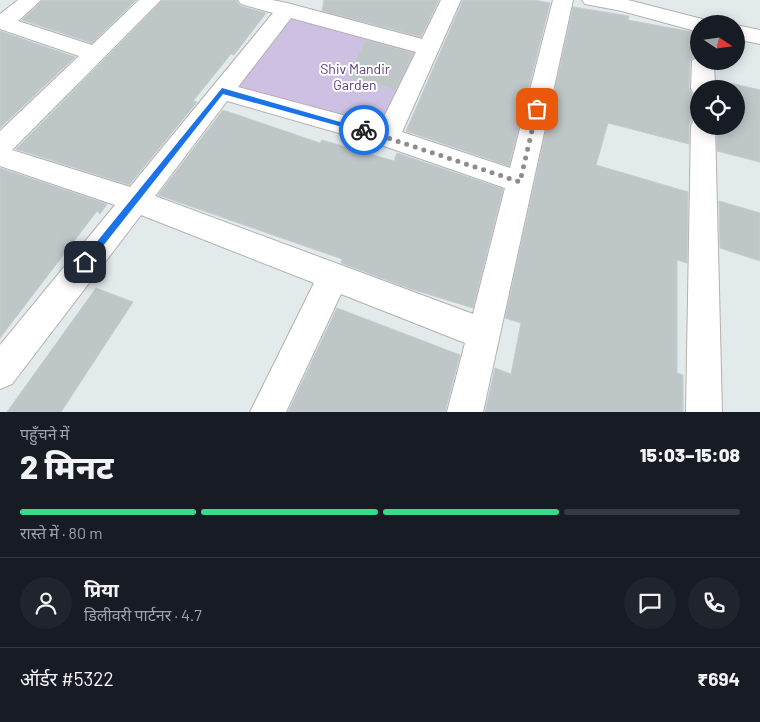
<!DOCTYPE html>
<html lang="hi">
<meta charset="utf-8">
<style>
:root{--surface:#171b24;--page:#20242c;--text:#f1f3f6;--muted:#9ea1a6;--line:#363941;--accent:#39db8a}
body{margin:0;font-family:Barlow,"Noto Sans Devanagari",sans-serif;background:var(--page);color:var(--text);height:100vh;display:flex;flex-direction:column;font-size:19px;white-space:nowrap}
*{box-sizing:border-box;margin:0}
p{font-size:16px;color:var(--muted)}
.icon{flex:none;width:28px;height:28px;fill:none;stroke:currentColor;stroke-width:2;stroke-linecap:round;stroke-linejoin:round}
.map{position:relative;height:412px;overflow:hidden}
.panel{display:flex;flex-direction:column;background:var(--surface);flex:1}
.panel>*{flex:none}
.needle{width:32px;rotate:103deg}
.tools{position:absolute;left:690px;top:15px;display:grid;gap:10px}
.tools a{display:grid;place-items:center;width:55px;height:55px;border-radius:50%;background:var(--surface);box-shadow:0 2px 12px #0003;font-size:25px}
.pin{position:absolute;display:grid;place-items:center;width:42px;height:42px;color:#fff;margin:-21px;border-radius:10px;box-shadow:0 2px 8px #0006}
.courier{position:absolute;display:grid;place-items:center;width:50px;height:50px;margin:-25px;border:4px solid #1a73e8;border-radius:50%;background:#fff;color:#222;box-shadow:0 1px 6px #0007}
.overview em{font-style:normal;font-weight:800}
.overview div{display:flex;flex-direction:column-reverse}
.overview{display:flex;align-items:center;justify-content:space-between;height:85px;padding:0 20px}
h1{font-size:32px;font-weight:800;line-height:38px}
.bar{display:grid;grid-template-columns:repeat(4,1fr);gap:8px 5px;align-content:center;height:60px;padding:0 20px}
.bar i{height:6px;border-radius:4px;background:var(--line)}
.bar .current{background:var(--accent)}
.bar p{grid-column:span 4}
.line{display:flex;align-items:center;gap:12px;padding:0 20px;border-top:1px solid var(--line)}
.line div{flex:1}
.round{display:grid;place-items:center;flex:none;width:52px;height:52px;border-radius:26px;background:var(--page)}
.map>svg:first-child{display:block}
</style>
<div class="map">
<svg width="760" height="412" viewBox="0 0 760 412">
<rect width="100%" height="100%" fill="#e2eaec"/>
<path fill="#cec0e2" d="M291,14L421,47L379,132L234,89Z"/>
<path fill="#bec6c7" stroke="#c1ced0" d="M43,0H136L92,43L22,20Z
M163,0H236L240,6L266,13L234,55L231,54L193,101L197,102L129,185L16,149Z
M324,0H439L421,37L322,11Z
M463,0H534L550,3L509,166L406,131Z
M573,7L629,16L628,20L692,32L693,57L690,61L689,89L693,96L699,98V116L692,118L689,125V144L608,123L596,165L688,192L687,263L677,260V373L683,375V412H485L495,368L511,374L521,323L505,318Z
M0,31L75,57L0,128Z
M366,40L413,53L395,90L346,77Z
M717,80L760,90V162L717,151V126H736V89H717Z
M223,110L320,143L322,140L394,161L397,153L503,189L473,308L408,288L341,263L342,259L158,195Z
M0,168L107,204L100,214L97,211L0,338Z
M719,201L760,213V261L720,248Z
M96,288L133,302L61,412H7Z
M337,308L460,355L445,412H288Z"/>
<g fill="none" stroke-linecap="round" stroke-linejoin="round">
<defs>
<path id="street" d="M18,0H41L18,21L92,45L139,0H161L12,150L130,187L273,13L241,4L238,0H272L287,3L422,39L441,0H461L402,132L510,168L553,0H573L483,412H447L465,343L341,294L286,412H250L314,283L141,215L12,384L0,389V345L115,205L0,166V131L79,56L0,29V14ZM291,18L416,52L380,125L238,87ZM227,101L384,146L505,188L473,314L155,196Z
M582,0H628L706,20L709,24H699V32L622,11L585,4Z
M736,25L760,30V44L736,39Z
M699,55V61H714L715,89H699V96L695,95L691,89L692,61Z
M699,118V126H715L722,412H686L691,126L694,119Z"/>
</defs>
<use href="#street" stroke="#b6b0af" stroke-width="2"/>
<use href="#street" fill="#fff" fill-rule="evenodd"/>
</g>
<path fill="#1a73e8" d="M222,88L368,130L364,133L223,94L88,265H82V260Z"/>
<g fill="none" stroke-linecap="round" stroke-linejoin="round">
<path stroke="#8e8c8d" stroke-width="5" stroke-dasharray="0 9" d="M364,130L520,182L537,109"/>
</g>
<g text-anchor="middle" stroke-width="4" stroke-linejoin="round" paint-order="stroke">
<g font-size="14" fill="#5b3b7f" stroke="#fff">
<text x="355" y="74">Shiv Mandir<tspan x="355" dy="16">Garden</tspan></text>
</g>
</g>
</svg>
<div class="tools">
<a><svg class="needle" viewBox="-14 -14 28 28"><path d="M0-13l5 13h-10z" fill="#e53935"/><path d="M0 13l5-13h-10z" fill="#9ea1a6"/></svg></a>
<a><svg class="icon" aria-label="locate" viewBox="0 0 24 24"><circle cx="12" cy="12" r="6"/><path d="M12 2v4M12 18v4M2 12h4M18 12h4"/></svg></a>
</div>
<div class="pin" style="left:537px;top:109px;background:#ea580c"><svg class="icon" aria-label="bag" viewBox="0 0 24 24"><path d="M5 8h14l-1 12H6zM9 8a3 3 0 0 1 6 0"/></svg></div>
<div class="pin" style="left:85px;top:262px;background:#1f2937"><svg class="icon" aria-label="home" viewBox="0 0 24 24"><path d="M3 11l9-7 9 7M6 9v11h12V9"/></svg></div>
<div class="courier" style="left:364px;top:130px"><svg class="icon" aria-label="bike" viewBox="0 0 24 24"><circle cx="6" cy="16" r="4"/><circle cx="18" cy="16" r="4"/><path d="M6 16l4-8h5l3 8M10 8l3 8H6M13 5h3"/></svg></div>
</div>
<section class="panel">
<div class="overview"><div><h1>2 मिनट</h1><p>पहुँचने में</p></div><em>15:03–15:08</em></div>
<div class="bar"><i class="current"></i><i class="current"></i><i class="current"></i><i></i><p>रास्ते में · 80 m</p></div>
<div class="line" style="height:90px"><a class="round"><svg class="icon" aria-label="person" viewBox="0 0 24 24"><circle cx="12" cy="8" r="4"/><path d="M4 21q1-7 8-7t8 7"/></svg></a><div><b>प्रिया</b><p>डिलीवरी पार्टनर · 4.7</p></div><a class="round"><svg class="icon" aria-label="chat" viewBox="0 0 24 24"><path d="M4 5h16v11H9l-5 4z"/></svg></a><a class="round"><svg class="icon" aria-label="phone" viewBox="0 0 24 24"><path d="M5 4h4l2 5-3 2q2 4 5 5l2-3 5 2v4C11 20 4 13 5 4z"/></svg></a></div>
<div class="line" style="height:65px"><div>ऑर्डर #5322</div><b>₹694</b></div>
</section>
